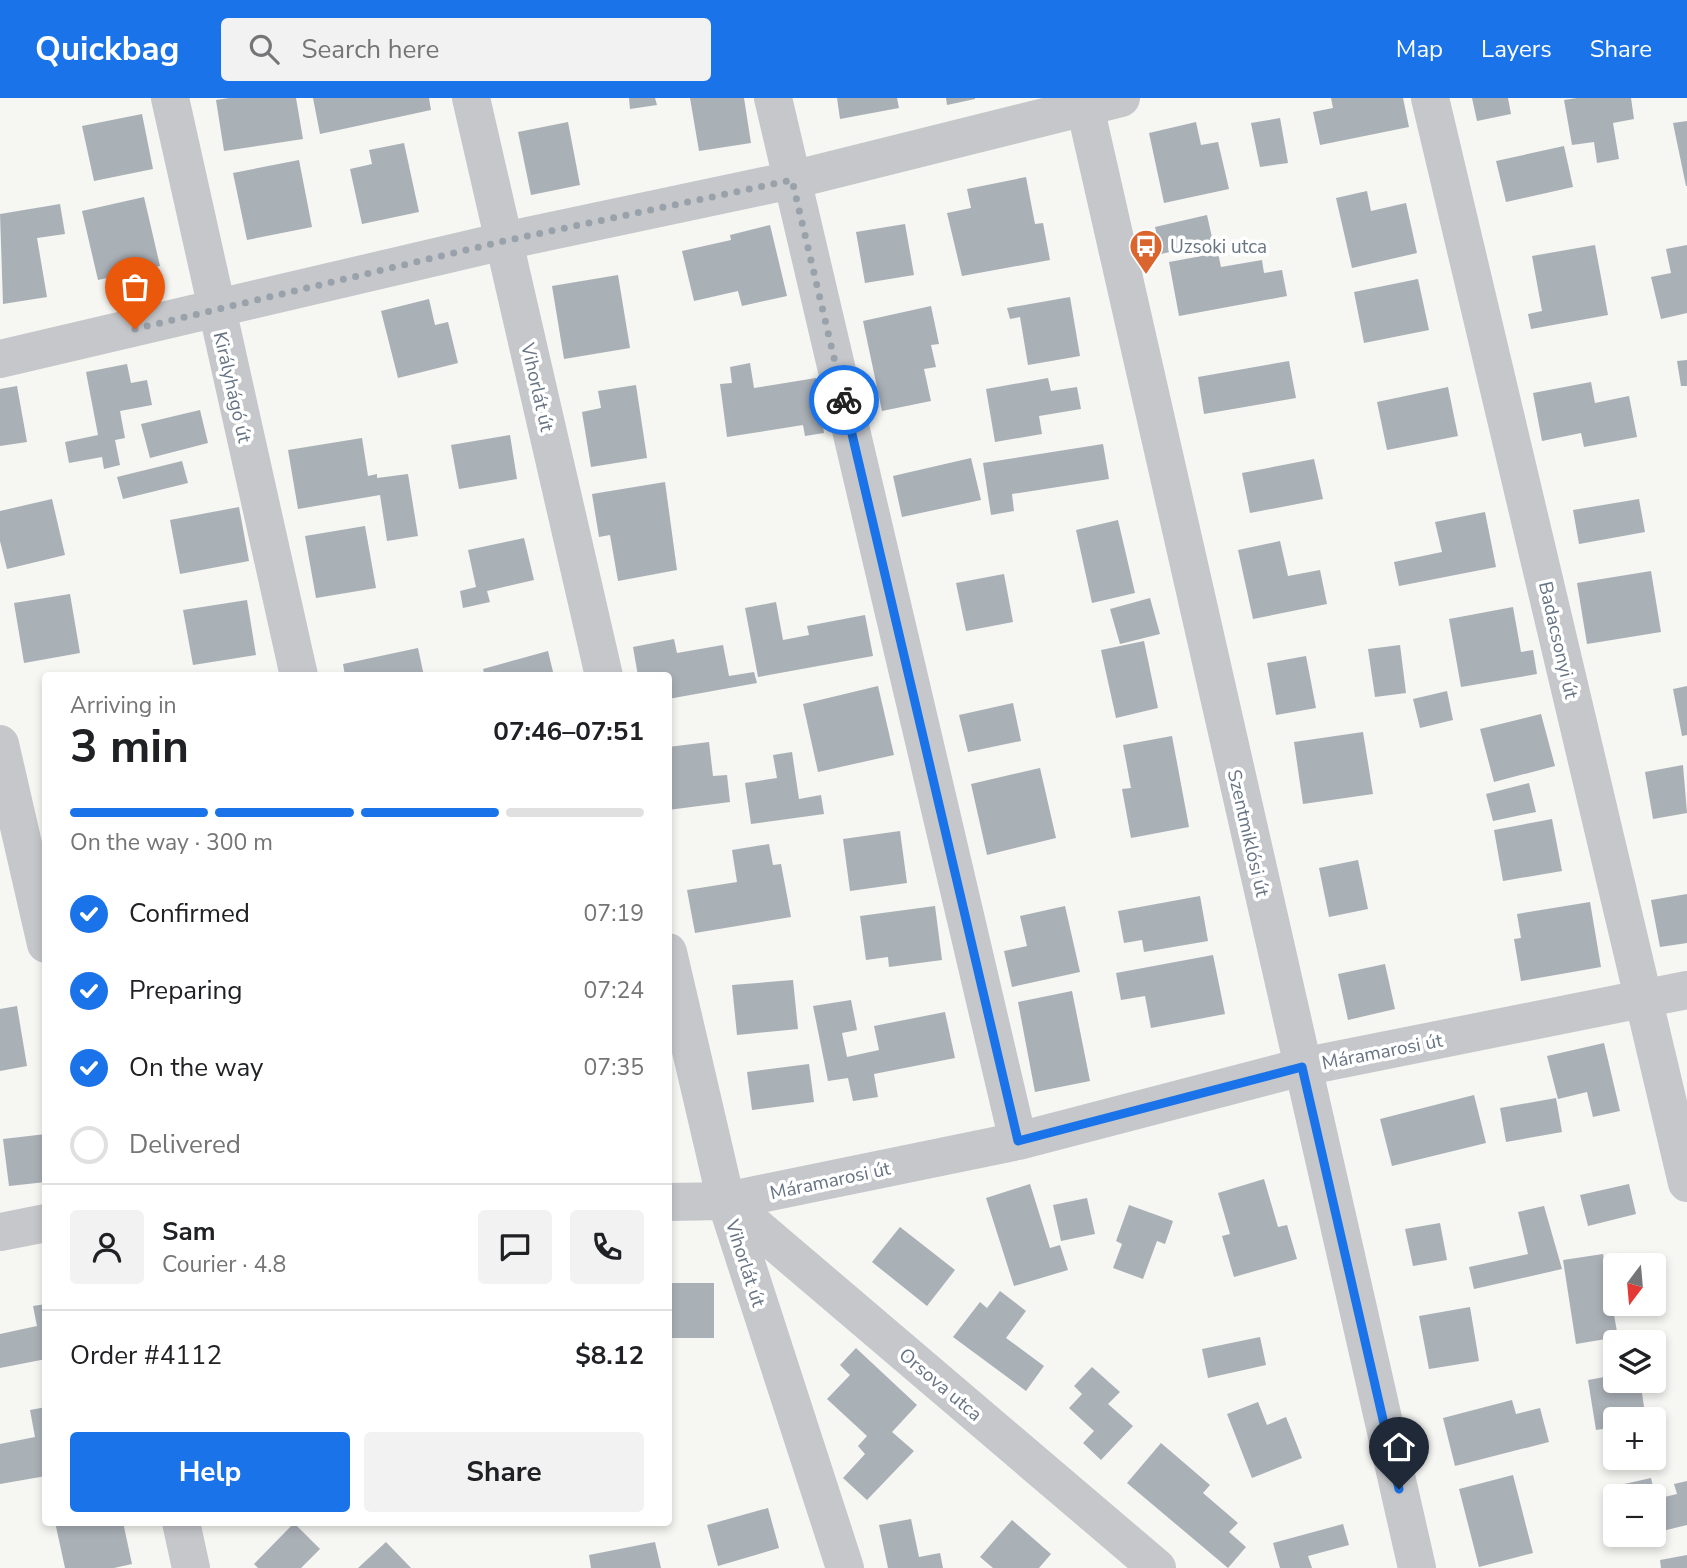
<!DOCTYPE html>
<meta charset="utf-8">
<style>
:root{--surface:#fff;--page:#f2f2f2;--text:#202124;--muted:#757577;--line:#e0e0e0;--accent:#1a73e8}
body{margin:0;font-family:"Nunito Sans",sans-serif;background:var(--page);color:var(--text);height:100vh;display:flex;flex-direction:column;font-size:26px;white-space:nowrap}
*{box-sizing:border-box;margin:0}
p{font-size:23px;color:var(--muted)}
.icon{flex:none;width:38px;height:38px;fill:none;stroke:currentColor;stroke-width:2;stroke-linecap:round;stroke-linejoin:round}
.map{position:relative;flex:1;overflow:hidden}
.drawer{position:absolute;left:42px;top:574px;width:630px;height:854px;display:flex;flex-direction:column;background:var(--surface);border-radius:7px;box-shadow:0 4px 10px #0003}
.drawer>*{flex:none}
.needle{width:46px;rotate:196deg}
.fabs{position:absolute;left:1603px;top:1155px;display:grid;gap:14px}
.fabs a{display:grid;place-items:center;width:63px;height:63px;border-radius:7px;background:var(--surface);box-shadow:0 4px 10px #0003;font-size:35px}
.pin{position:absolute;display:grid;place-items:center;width:60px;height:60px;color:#fff;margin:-72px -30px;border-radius:50% 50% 50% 0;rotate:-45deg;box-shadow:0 0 7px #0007}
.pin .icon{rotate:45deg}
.courier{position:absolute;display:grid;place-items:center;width:70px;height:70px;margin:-35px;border:5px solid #1a73e8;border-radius:50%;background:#fff;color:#222;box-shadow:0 2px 9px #0007}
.overview em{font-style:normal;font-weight:700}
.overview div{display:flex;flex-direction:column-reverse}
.overview{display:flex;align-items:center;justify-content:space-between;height:119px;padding:0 28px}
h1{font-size:46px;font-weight:700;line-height:52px}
.bar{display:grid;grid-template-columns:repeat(4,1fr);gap:10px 7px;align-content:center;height:84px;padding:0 28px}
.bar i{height:9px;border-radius:5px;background:var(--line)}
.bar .selected{background:var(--accent)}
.bar p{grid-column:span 4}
.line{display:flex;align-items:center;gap:18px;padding:0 28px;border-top:2px solid var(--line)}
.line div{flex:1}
.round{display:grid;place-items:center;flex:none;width:74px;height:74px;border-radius:7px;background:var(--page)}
ol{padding:0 28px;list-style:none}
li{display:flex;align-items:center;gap:21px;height:77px}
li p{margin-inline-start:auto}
li .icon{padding:7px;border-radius:50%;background:var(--accent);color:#fff;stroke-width:4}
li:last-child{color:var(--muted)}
li i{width:38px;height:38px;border:4px solid var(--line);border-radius:50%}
.button{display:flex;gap:14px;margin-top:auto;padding:14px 28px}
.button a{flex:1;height:80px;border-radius:7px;background:var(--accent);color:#fff;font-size:28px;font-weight:700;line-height:80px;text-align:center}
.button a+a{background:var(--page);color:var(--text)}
header{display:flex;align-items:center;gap:42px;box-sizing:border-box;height:98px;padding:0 35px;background:var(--accent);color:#fff}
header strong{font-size:33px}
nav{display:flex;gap:38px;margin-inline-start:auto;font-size:24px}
.search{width:490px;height:63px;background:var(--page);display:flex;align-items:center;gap:18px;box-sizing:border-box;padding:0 24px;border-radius:7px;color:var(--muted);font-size:26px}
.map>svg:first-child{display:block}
</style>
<header>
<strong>Quickbag</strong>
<div class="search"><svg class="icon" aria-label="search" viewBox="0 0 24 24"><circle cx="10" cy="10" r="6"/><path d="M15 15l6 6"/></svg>Search here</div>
<nav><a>Map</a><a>Layers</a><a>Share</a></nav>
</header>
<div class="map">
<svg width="1687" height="1470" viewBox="0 0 1687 1470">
<rect width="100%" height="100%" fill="#f6f6f3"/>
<path fill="#a9b0b6" d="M229,0H296L303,41L224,53L216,2Z
M313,0H429L431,12L320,36Z
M629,0H655L657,7L630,11Z
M690,0H744L751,45L699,53Z
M837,0H897L899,10L840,21Z
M946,0H975V1L947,7Z
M1331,0H1403L1409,29L1320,47L1313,14L1333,10Z
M1472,0H1508L1511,16L1477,23Z
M1577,0H1631L1634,21L1613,25L1619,61L1597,65L1594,44L1572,47L1564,2Z
M142,16L153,71L94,83L82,28Z
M1280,20L1288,65L1260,69L1251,25Z
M1687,23V88H1686L1673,25Z
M568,24L580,87L531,97L518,34Z
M1196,24L1201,47L1218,44L1229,91L1164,105L1149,35Z
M404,45L419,114L362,126L350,71L372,66L369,52Z
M1564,48L1573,89L1506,104L1496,63Z
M299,62L312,129L247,142L233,75Z
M1026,79L1035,126L1043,125L1050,162L962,178L947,115L971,110L967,91Z
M1367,93L1371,113L1406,105L1417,155L1352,170L1336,100Z
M144,99L160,168L98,182L82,113Z
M60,106L65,136L37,140L47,199L3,206L0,116Z
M1207,117L1213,144L1161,156L1155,129Z
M905,126L914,177L865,185L856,134Z
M770,127L787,198L742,208L738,193L694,203L682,153L731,142L730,137Z
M1595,147L1608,217L1531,231L1528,216L1542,213L1532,158Z
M1687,147V215L1661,221L1651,179L1671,175L1666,151Z
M1218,155L1221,169L1262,162L1264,175L1282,172L1287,198L1179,218L1169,164Z
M618,177L630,250L564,261L552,188Z
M1418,181L1429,232L1364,245L1354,194Z
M1070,199L1080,258L1028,267L1020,219L1010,221L1007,210Z
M429,201L435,227L448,224L458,265L398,280L381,213Z
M931,208L939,246L931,247L936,269L924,271L931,303L882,313L863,223Z
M1687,262V288H1681L1677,263Z
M1289,263L1296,300L1204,316L1198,279Z
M750,265L754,290L816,280L824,335L805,338L803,327L727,339L720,286L732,285L730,269Z
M127,266L131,285L147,282L152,307L120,313L125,340L115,342L120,367L104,371L102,359L69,365L65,344L98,337L86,274Z
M1048,280L1051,293L1077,289L1081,311L1039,318L1042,336L995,344L986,291Z
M1591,284L1595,305L1629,298L1637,339L1584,349L1581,335L1542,343L1533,295Z
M636,287L647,360L591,369L582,314L601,310L598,293Z
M17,288L27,344L0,348V291Z
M1448,289L1458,338L1387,352L1377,304Z
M200,312L208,345L150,360L141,326Z
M510,337L517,381L459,391L451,347Z
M362,340L368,378L377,376V380L408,376L418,438L387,443L380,397L298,411L288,352Z
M1103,346L1109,381L1012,396L1014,413L991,417L983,365Z
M971,360L981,402L902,419L893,378Z
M1314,361L1323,401L1250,415L1242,375Z
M182,363L188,385L123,401L117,379Z
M665,384L677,472L618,483L610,437L599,439L592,396Z
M52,401L65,457L7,471L0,443V413Z
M1639,401L1645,434L1579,446L1573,412Z
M239,409L249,463L180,476L170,422Z
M1485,414L1496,469L1399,488L1394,464L1442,454L1435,424Z
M1118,422L1135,495L1092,505L1076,432Z
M365,428L376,490L316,500L305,438Z
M524,440L534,482L487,493L490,504L463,510L460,493L476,489L468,452Z
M1280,443L1288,478L1320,472L1327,506L1253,521L1238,452Z
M1651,473L1661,534L1587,546L1577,485Z
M1004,476L1013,524L966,533L956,485Z
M70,496L80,555L24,565L14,505Z
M1150,500L1160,536L1120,546L1110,511Z
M247,502L256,557L193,567L183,512Z
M776,504L783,542L809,537L807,528L865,517L873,558L758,579L745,510Z
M1513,509L1521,554L1533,552L1537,576L1461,589L1449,521Z
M674,541L677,555L723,547L729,578L754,574L757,585L668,601V578H638L633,549Z
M1144,543L1158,610L1116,620L1101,552Z
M1400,547L1406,595L1375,599L1368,551Z
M418,550L424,578H345L343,566Z
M548,553L554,578H485L483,571Z
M1306,558L1316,610L1276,617L1267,565Z
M878,588L894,657L818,674L803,606Z
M1687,588V637L1682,638L1673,591Z
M1447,593L1453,622L1420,630L1413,601Z
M1013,605L1021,643L968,654L959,617Z
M1541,616L1555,668L1494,684L1480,631Z
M1363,634L1373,696L1303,706L1294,644Z
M1172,638L1189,729L1131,740L1122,691L1131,690L1123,647Z
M709,644L713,678L727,677L730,704L668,712V649Z
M792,654L799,701L821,697L824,716L751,726L745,685L777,680L773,657Z
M1683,667L1687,715L1653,721L1645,674Z
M1040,670L1056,740L987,757L971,686Z
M1529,685L1536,714L1493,723L1486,696Z
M1552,721L1562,773L1503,783L1494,732Z
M900,733L907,785L850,793L843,741Z
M769,746L773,767L781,766L791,819L695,835L687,792L737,784L732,752Z
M1358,762L1368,811L1329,819L1319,770Z
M1687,796V845L1660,849L1651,802Z
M1200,798L1208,843L1144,854L1142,842L1124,845L1118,813Z
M1590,804L1601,869L1521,883L1514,841L1521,840L1517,816Z
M935,808L942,862L889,869L888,859L866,862L860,818Z
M1065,808L1080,874L1012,889L1004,853L1027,848L1020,818Z
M1213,857L1225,916L1151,930L1145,898L1121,902L1116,875Z
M1385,866L1395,911L1348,922L1338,876Z
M793,882L798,931L737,937L732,887Z
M1072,893L1090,983L1035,994L1018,904Z
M851,902L857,932L842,935L847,959L879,952L874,928L945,914L955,960L874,976L878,999L853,1003L848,980L828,983L813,908Z
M17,908L27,968L0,973V911Z
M1604,945L1620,1013L1593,1019L1587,994L1558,1001L1547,958Z
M809,966L814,1004L752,1012L747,974Z
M1474,997L1486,1045L1392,1068L1380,1021Z
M1556,1000L1562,1034L1506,1044L1500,1010Z
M46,1036V1084L9,1088L3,1041Z
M668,1036H671L672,1064H668Z
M1264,1081L1278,1129L1287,1127L1297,1161L1234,1179L1222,1138L1230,1136L1218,1095Z
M1030,1086L1050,1150L1060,1147L1068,1172L1014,1188L986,1100Z
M1629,1086L1636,1116L1588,1128L1580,1097Z
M1087,1100L1095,1136L1061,1143L1053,1107Z
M1129,1107L1173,1123L1165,1146L1157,1143L1143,1181L1113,1170L1122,1146L1116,1143Z
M1544,1108L1562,1171L1474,1191L1469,1169L1528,1156L1518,1114Z
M1440,1125L1447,1162L1413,1168L1405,1131Z
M900,1129L955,1172L927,1208L872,1164Z
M1603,1156L1618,1239L1576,1246L1563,1162Z
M668,1185H714V1240H668Z
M1000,1193L1026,1213L1006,1240L1044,1268L1026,1293L953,1239L980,1204L987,1210Z
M46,1206V1261L0,1270V1236L37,1228L33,1208Z
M1470,1209L1479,1263L1429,1271L1419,1218Z
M1260,1239L1266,1267L1208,1280L1202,1251Z
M856,1250L917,1307L892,1334L914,1353L867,1402L843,1380L865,1356L858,1348L867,1338L827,1301L850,1277L840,1267Z
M1092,1269L1120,1294L1108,1306L1133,1328L1101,1362L1083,1345L1094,1333L1069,1310L1082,1296L1074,1288Z
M1615,1277V1283H1640L1646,1321H1615V1329L1596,1332L1588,1282Z
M1512,1302L1516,1316L1540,1310L1549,1344L1455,1368L1443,1320Z
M1258,1304L1267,1327L1286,1319L1302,1360L1252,1380L1227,1316Z
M46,1309V1378L0,1386V1346L35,1339L30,1312Z
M1161,1345L1210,1387L1203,1395L1238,1425L1229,1434L1246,1449L1228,1470L1127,1385Z
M1513,1377L1533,1455L1479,1469L1459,1391Z
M1651,1380L1656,1401L1677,1396L1674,1386L1687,1383V1427L1654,1435V1398H1614L1611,1389Z
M768,1410L779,1450L718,1468L707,1427Z
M911,1421L919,1459L940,1455L943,1470H888L879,1427Z
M1012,1422L1051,1456L1039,1470H993L980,1459Z
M55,1424H123L132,1466L114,1470H65Z
M294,1425L320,1451L301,1470H258L254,1466Z
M1343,1426L1349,1447L1308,1458L1312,1470H1280L1273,1445Z
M386,1444L411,1470H358Z
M655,1444L661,1470H591L589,1457Z
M1687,1457V1470H1661L1660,1462Z"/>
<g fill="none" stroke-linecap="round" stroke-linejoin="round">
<path stroke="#c5c7cb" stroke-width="38" d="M170,0L299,578
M471,0L604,578
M773,0L1018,1043
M1430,0L1687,1085
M0,261L504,143L792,82L1121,0
M0,646L46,846
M668,854L726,1103L845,1470
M726,1103L1157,1470
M668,1104L726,1103L1018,1043L1302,969L1687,892
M0,1134L46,1125
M181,1424L191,1470"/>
<path stroke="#c5c7cb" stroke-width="38" d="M1083,0L1417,1470"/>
</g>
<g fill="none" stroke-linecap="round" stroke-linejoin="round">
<path stroke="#99a2aa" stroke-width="7" stroke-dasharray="0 12.6" d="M135,231L504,143L792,82L844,302"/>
<path stroke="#1a73e8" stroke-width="9" d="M844,302L1018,1043L1302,969L1399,1391"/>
</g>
<defs>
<symbol id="bus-pin" viewBox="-11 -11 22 30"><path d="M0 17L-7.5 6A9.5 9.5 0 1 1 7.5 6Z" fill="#db652e" stroke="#fff"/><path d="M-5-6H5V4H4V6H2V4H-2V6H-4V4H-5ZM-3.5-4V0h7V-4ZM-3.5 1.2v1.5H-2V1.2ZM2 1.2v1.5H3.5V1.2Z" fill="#fff"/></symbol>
</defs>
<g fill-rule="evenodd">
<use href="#bus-pin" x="1127" y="129" width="38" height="52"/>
</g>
<g text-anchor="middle" stroke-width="7" stroke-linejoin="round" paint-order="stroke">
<g font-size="19" fill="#677483" stroke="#fff" text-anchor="start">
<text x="1170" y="155">Uzsoki utca</text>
</g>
<g font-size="19" fill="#677483" stroke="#fff">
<text transform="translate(233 289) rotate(77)" y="7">Királyhágó út</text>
<text transform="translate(538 289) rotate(77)" y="7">Vihorlát út</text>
<text transform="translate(1559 542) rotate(77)" y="7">Badacsonyi út</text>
<text transform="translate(1249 735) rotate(77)" y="7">Szentmiklósi út</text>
<text transform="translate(1382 953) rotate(-11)" y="7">Máramarosi út</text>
<text transform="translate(830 1082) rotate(-12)" y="7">Máramarosi út</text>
<text transform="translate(746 1165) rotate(72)" y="7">Vihorlát út</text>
<text transform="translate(941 1286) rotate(40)" y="7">Orsova utca</text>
</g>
</g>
</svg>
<div class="fabs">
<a><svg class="needle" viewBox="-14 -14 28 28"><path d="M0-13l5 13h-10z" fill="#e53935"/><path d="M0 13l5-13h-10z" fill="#757577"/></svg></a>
<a><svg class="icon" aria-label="layers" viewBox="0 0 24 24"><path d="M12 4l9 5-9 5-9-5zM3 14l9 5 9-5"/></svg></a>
<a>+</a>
<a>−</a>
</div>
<div class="pin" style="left:135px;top:231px;background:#ea580c"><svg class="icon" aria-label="bag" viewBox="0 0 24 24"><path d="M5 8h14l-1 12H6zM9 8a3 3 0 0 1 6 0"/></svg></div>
<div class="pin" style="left:1399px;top:1391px;background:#1f2937"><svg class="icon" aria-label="home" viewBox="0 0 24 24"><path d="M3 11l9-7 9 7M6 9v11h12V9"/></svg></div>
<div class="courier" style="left:844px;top:302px"><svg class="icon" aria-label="bike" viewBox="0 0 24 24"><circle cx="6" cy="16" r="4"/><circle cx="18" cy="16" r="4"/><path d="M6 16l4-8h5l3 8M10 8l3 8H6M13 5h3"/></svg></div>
<section class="drawer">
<div class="overview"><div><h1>3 min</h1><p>Arriving in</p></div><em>07:46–07:51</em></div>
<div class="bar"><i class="selected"></i><i class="selected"></i><i class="selected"></i><i></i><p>On the way · 300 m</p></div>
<ol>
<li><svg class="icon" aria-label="check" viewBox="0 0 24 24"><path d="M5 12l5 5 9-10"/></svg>Confirmed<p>07:19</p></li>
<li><svg class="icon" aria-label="check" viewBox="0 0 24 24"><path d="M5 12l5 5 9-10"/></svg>Preparing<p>07:24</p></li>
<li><svg class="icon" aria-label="check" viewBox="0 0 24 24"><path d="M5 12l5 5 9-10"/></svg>On the way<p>07:35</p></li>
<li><i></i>Delivered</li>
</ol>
<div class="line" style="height:126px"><a class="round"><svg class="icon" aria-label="person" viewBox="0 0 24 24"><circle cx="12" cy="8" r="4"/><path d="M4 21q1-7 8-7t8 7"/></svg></a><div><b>Sam</b><p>Courier · 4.8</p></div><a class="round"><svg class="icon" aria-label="chat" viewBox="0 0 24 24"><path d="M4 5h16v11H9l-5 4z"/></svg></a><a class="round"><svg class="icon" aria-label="phone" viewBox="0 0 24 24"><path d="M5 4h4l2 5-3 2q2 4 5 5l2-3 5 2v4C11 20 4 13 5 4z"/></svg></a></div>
<div class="line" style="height:91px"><div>Order #4112</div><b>$8.12</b></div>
<div class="button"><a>Help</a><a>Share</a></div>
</section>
</div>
